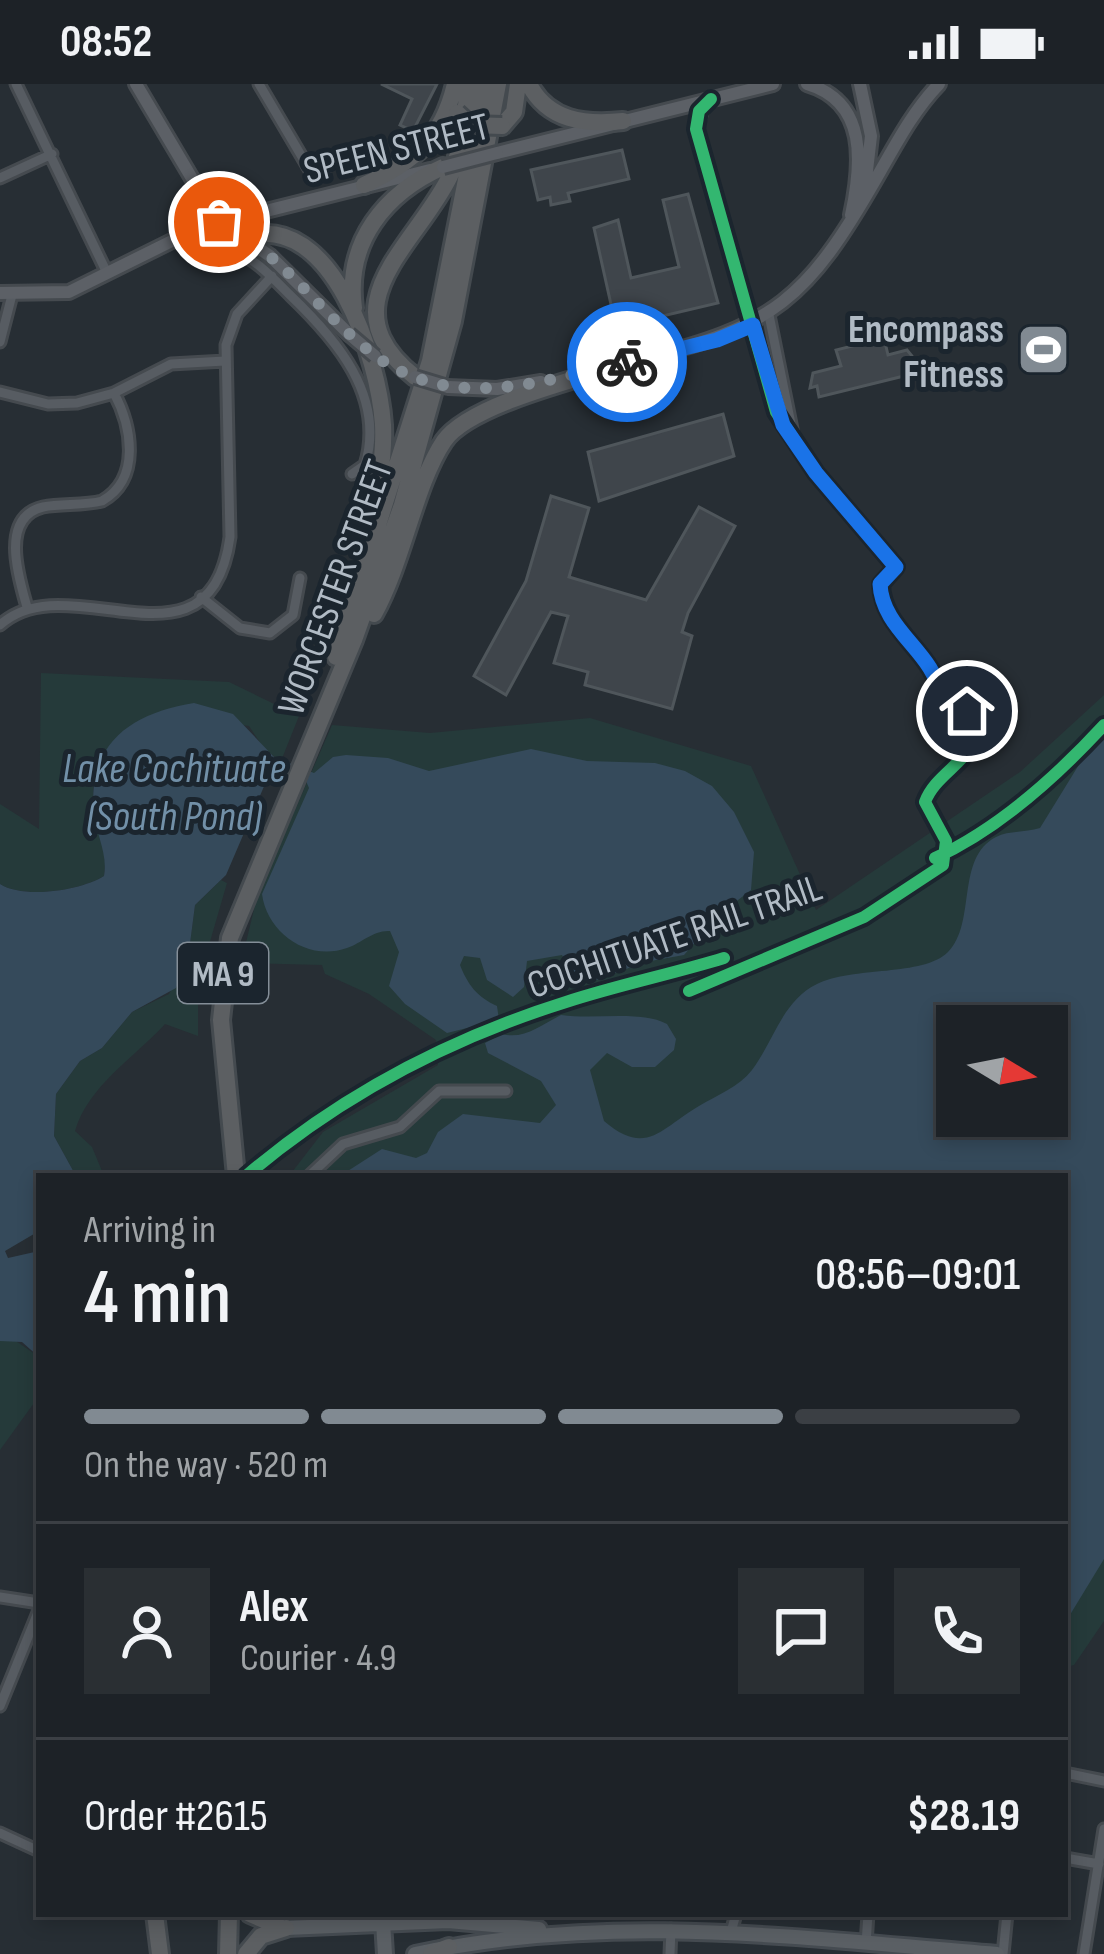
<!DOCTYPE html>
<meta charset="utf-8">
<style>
:root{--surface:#1d2227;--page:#2a2f33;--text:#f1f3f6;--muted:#a0a4a7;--line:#3b3f44;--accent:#818a92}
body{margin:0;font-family:"Sofia Sans Condensed",sans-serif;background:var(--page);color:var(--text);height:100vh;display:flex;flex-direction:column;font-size:45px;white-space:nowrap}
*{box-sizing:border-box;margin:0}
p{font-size:39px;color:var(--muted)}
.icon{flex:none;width:66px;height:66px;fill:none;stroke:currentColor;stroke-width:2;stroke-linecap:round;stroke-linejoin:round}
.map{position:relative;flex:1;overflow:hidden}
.drawer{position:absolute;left:36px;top:1089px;width:1032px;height:744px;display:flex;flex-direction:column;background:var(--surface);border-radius:0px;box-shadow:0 6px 18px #0003,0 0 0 3px var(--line)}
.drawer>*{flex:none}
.needle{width:78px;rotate:100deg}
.buttons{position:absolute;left:936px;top:921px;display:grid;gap:24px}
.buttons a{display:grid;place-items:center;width:132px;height:132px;border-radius:0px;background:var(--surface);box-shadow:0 6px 18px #0003,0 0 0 3px var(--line);font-size:60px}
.pin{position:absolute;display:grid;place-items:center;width:102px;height:102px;color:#fff;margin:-51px;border:6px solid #fff;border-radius:50%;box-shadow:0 3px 12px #0007}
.courier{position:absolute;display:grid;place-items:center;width:120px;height:120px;margin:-60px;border:9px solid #1a73e8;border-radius:50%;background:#fff;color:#222;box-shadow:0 3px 15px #0007}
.headline em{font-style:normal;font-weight:600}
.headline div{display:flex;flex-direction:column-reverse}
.headline{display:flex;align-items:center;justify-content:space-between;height:204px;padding:0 48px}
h1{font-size:78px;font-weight:600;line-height:90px}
.bar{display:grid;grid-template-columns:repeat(4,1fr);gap:18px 12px;align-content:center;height:144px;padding:0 48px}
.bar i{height:15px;border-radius:9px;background:var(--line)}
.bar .active{background:var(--accent)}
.bar p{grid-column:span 4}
.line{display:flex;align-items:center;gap:30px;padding:0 48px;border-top:3px solid var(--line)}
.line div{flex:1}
.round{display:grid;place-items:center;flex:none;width:126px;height:126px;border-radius:0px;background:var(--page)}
.status{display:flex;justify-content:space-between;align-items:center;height:84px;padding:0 60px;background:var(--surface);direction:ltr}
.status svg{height:33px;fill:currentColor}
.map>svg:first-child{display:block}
</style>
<div class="status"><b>08:52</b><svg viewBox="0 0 49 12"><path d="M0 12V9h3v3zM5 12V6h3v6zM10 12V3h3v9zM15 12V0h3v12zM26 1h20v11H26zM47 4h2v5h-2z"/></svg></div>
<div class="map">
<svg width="1104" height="1870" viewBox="0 0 1104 1870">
<rect width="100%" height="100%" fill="#272e34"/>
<path fill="#253a3a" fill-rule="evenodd" d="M41,589L229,598L299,632L281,677L265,666L249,642L156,630C140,636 130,646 118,658C67,706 112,739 104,792C80,807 23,815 0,800V720L39,745Z
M1104,611V1537L1074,1581L1065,1583V1092H289L323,1048L438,981L436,956L369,910L325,890L322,881L241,879L257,813L332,641L430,649L590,634L751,682L816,826L1020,688ZM957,942H1047V1032H957Z
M221,796L227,799L198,899V952L165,940C135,973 88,1002 75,1047L92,1063L104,1092H76L54,1052L56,1010L80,977L102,964L132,928L169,910L188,875L195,821Z
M13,1255L39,1273V1312L0,1366V1257Z"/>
<path fill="#354a5b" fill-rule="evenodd" d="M194,619L233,630L274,673L314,689L333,673L346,671L388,674L429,687L531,665L587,677L655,679L685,687L712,702L734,728L754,768L751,806L720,830L684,871L645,878L588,899L573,892L562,871L527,877L524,903L513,913L487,896L480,874L464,872L460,881C468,901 477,913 497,922L499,936L447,949L405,920L389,902L399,868L390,847C373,846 362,859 347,864C308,878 267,849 262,810L309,704L306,697L271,686L226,791L195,821L188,875L176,904L132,928L102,964L80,977L56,1010L54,1052L76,1092H39V1147L5,1167L8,1174L39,1167V1273L22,1258L0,1257V800C23,815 80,807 104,792C108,769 96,751 94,728C87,659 132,629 194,619Z
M1104,654V1475L1065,1539V1092H340L382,1065L416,1074L427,1069L438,1048L463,1030L540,1039L556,1021L541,997L488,969L485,959L502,950C524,956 541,941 561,931C595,936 640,926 667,940L676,955L674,966L655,983H632L607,969L590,986L604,1037C647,1074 662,1043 699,1022C717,1011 739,1003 752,986C774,957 782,917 817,900C853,882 923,893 948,868C977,839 955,774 996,753C1009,746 1025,749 1040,744L1080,679ZM957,942H1047V1032H957Z"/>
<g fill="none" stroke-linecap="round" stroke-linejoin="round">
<path stroke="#354a5b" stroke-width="3" d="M694,1833V1830"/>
</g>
<path fill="#3f454b" stroke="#4f565b" stroke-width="3" d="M381,0H437L413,47L400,41L412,15Z
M622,66L629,95L568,109L570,117L551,121L550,113L538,116L531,86Z
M688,110L718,219L616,243L594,144L618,136L631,194L679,183L663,116Z
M884,254L888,271L907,266L912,272V290L819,313L817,302L810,304L813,289L841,282L836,266Z
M723,330L734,372L599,417L588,368Z
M551,412L589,424L569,493L646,516L699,423L735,442L688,529L682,548L692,552L672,625L585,601L588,588L554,579L568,532L551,528L506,611L474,592L526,497Z"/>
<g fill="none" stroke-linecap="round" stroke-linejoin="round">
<defs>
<path id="street" d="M16,0L107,189
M259,0L315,95L324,90
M0,94L52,70
M232,166C256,175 272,193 290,211C336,255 386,312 365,381L352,390
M769,231L793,350
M0,258L12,211
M0,308L48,320L77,319L114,309L171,280L225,277
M201,513L240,544L270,549L293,531L300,494
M27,523C18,492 0,433 43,423C62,419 82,422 102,417C141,395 132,343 114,309
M0,541C69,478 210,600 230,453L226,261L237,230L272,192
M689,907L864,833L943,781L946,757L925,718C938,682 991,673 967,627L940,612C936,569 882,547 881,500L896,483L816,389L776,328L696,45L706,18
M309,1092L343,1060L400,1043L439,1007H506
M0,1513L39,1519
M0,1622L39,1526
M1065,1689L1104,1697
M0,1749L39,1767
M1065,1774L1099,1780
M731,1848L736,1830
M866,1860L868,1830
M670,1870L671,1845
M1003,1870L1007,1830
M1084,1870L1104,1745"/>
<path id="secondary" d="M136,0L216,135L270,172L349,250
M807,0C868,18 862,80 851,131
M860,0L871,52L865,104
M497,69L773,0
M204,107L224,121L250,125
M184,155L235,153
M0,209L69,208L198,144L430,86
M637,276C775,243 807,215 877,93C896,60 913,27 939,0
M448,303L497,305L541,298"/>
<path id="primary" d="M383,1838L385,1870
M286,1844L448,1837L539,1845
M415,1870C614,1828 797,1854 997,1870"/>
<path id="highway" d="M529,0C548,37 585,41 623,37
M502,42L514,28L518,0
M364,101C414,78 442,55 455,0
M245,153C333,126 379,277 383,341C385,381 374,423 365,461
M354,224C345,158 385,109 443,83
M415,293C324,221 416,162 450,92C463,65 464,30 469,0
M374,530C403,478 415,400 444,357C471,318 594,291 641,275
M336,573L430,277L485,0
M236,1092L221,936L230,854L354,556L402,421L453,237L498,0
M155,1830L160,1870
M250,1830L280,1843
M228,1870L229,1830
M246,1870L261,1852L286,1844
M431,1870L449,1863"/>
</defs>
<use href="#street" stroke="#454a4f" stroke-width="15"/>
<use href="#secondary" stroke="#454a4f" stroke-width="18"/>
<use href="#primary" stroke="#454b51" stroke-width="20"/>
<use href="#highway" stroke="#444a4f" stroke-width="22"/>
<use href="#street" stroke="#575c62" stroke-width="9"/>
<use href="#secondary" stroke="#5c6066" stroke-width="12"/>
<use href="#primary" stroke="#5a5f64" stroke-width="14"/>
<use href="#highway" stroke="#5c5f62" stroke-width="16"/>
<defs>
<path id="secondary-bridge" d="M443,83L497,69
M349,250L375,272
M415,293L448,303"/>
<path id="highway-bridge" d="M457,29L470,41L502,42"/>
</defs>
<use href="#secondary-bridge" stroke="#454a4f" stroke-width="18" stroke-linecap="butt"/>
<use href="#highway-bridge" stroke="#444a4f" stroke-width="22" stroke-linecap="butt"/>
<use href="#secondary-bridge" stroke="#5c6066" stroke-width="12"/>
<use href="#highway-bridge" stroke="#5c5f62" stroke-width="16"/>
<defs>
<path id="cycleway" d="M935,774C998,745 1057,692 1104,641
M689,907L864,833L943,781L946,757L925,718C938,682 991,673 967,627L940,612C936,569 882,547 881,500L896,483L816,389L776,328L696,45L699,27L711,15
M246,1092C340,1012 448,955 566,918C618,901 672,890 724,874"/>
</defs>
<use href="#cycleway" stroke="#1b252e" stroke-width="20"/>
<use href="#cycleway" stroke="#33b770" stroke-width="12"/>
</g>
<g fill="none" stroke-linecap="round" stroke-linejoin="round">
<path stroke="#818a92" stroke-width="12" stroke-dasharray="0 21.6" d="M219,138C236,152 256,159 272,174C307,204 335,241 372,269C449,330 542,297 627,278"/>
<path stroke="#1a73e8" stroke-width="15" d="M627,278L717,256L753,241L783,341L816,389L896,483L880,500C882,547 936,569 940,612L967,627"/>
</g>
<defs>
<symbol id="stadium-square" viewBox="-11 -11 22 22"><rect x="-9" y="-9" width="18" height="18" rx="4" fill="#818a92" stroke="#1b252e"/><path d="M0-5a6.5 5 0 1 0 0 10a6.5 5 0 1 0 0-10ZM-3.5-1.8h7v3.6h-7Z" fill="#fff"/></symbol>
</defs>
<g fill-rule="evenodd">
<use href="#stadium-square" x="1014" y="236" width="59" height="59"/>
</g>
<g text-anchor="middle" stroke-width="10" stroke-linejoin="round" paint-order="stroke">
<rect fill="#1b252e" stroke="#848e98" stroke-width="3" x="178" y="859" width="90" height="60" rx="9"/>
<g font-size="36" font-weight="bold" fill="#b1bbc5">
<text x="223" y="902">MA 9</text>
</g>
<g font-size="39" fill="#b1bbc5" stroke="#1b252e">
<text transform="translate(396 63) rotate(-14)" y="14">SPEEN STREET</text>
<text transform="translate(334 503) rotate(-70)" y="14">WORCESTER STREET</text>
<text transform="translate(674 851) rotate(-19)" y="14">COCHITUATE RAIL TRAIL</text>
</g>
<g font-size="39" font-weight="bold" fill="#b1bbc5" stroke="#1b252e" text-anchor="end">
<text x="1004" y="258">Encompass<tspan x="1004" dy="45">Fitness</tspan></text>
</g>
<g font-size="42" font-style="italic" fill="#7290a8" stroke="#1b252e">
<text x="174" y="698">Lake Cochituate<tspan x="174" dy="48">(South Pond)</tspan></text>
</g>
</g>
</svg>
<div class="buttons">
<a><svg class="needle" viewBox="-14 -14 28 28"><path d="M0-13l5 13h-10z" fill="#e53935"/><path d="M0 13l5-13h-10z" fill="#a0a4a7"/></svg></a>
</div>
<div class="pin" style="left:219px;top:138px;background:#ea580c"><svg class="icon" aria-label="bag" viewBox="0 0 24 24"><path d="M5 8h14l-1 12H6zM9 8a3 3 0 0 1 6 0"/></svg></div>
<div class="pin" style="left:967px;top:627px;background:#1f2937"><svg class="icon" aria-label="home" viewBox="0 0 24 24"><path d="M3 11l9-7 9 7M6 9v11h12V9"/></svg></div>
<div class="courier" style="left:627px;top:278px"><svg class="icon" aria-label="bike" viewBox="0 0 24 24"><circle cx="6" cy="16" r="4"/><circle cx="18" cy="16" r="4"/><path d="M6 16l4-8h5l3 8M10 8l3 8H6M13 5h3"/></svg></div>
<section class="drawer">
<div class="headline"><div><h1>4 min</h1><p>Arriving in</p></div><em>08:56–09:01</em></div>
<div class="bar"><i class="active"></i><i class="active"></i><i class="active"></i><i></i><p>On the way · 520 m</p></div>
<div class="line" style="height:216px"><a class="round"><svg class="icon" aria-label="person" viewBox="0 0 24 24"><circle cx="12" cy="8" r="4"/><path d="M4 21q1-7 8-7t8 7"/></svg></a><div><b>Alex</b><p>Courier · 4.9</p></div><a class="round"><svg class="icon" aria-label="chat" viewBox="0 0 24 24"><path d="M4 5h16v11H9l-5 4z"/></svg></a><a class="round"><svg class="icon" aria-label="phone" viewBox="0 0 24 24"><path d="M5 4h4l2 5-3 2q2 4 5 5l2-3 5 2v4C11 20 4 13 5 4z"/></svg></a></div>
<div class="line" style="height:156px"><div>Order #2615</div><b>$28.19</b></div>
</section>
</div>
